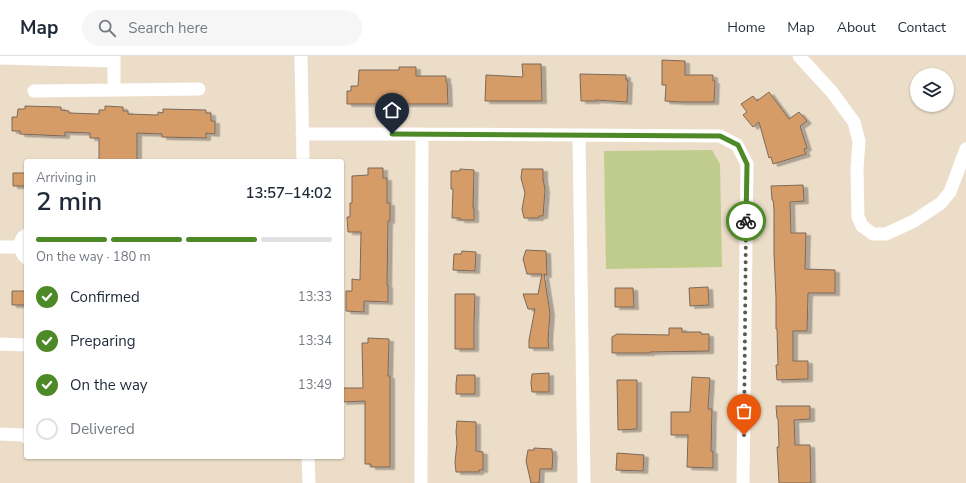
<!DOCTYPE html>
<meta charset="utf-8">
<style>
:root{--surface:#fff;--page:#f6f6f7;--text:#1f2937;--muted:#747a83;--line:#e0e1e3;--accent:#4e8927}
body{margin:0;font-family:"Nunito Sans",sans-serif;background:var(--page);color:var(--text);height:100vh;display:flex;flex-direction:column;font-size:15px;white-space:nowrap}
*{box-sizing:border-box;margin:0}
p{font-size:13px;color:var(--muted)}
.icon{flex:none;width:22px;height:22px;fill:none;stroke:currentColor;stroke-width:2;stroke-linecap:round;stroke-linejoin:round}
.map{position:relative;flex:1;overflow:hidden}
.panel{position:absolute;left:24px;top:103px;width:320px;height:300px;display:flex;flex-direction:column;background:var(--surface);border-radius:4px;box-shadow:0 1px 3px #0004}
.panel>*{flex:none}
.controls{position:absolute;left:910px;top:12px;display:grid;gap:8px}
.controls a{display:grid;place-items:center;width:44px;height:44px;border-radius:50%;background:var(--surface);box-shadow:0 1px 3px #0004;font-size:20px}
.pin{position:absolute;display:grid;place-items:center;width:34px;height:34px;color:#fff;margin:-41px -17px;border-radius:50% 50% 50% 0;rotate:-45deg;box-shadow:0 0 4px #0007}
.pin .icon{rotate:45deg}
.courier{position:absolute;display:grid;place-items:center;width:40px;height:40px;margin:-20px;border:3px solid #4e8927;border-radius:50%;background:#fff;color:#222;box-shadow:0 1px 5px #0007}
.overview em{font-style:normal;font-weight:600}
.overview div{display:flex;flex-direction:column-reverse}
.overview{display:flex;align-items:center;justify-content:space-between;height:68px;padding:0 12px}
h1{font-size:26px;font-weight:600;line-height:30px}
.bar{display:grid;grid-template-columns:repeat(4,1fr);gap:6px 4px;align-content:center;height:48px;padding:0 12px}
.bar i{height:5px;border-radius:3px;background:var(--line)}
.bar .active{background:var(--accent)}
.bar p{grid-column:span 4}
ol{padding:0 12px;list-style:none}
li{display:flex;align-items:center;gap:12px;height:44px}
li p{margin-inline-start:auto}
li .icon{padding:4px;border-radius:50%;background:var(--accent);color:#fff;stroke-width:4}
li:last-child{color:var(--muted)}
li i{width:22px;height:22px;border:2px solid var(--line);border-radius:50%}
header{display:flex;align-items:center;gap:24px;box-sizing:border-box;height:56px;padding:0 20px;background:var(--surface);border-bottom:1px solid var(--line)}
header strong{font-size:19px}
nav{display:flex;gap:22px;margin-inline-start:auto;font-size:14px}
.search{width:280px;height:36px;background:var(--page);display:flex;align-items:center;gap:10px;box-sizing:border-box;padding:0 14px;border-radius:22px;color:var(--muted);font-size:15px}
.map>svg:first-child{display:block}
</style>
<header>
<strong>Map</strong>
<div class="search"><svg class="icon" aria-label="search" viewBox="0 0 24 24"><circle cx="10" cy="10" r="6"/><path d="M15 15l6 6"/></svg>Search here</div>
<nav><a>Home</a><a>Map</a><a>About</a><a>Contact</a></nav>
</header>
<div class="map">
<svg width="966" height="427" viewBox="0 0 966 427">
<defs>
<filter id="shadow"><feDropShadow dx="4.5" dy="2.5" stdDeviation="0" flood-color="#0004"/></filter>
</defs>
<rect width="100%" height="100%" fill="#ecddc8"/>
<path fill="#c0cc8b" d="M712,94L720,108L722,211L606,213L604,95Z"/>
<path fill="#d69c67" stroke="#7b695a" filter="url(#shadow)" d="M662,4L685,5V19H713V25H715L714,46H681L665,45L666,29H662Z
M522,8H541L542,45H485L486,19L523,21Z
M399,11H416V20H446V26H447L448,48H347V35H351V30H358L359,14H399Z
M580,18L626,19V24H628L627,46L596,44V45H581Z
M769,36L789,63L799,56L807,65L800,70L807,92L804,93L806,98L773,108L771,101L769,102L759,66L753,71L743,59L747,56L741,48L753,40L757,45Z
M25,50L61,51V54L69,55V57L99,58V54H105V50L123,51V55H128V58L158,59V56L163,57V53L206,54V57H211V65H215V78L206,77V82L162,81V78L137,77V105H99V82H90V77L65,76V80L20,78V75H12V61H17L18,53H25Z
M368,112H383V122H387V147H390V165H388L387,229H388V246L364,245V256L346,255V235H352V223L360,224L361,176H348L347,161H350V147H352V120L368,119Z
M460,113L474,114L473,152H474V164H460V162H452L453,133H451V115H460Z
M522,113H543V122L545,134L543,160H539V162H524L522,153L525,137L521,122Z
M13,117H26V130H13Z
M803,129L804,145L790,146L791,177H806L805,213L835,214V237H808L807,275H793V305H808V323L777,324L776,309H778L777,273H776V242L774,197V153L773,144H772L771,130Z
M526,194L546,195L547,219L544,218L547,238L550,257L548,284L549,292H529V284L535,253H528L523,238H538L542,218H527L523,203Z
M462,195L476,196L475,215L453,214L454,198H461Z
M708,231L709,249L690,250L689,232Z
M615,232H633L634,251H615Z
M12,235H26V249H12Z
M455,238H475L474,267V293H455Z
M669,272H682V276H701V278H709V295L650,296V297H612V281L617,278L669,279Z
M368,282L389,283L388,320H390V411H371V408H365V345L342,346V332H363L362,287H368Z
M549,317V336H532L531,327L532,318Z
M457,319H475V338H456V328Z
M692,321L710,322L708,353H712L711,395H713V412L687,411L688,379H671V356H690Z
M617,324H637V373L618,374Z
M776,350H810V363L794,364L795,389H810L811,427H779L777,391H779L778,363L777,362Z
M457,365L476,366V395L483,396V414H479V416H456L455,406L457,387L456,376Z
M534,392L552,393V397H553L552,413H540L539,427H531L526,405L528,394H534Z
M617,397L644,399L643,415L616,414Z"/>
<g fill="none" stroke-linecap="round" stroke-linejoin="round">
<path stroke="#fff" stroke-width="13" d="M114,0V34
M301,0L303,105
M799,0L832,36L854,66L859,85L857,113L858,161L862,170L873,178H886L914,165L941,147L950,136L966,93
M0,2L114,5
M34,35L199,33
M302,78H422L720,80L737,89L747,108L743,427
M579,79L584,427
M26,179C17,185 19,195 26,202
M0,191H20
M0,288L26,289
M0,378L23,379L26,381
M308,401L309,427
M421,427L422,78"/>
</g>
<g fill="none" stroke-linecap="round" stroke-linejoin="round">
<path stroke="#60574b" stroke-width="4" stroke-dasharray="0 7.2" d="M744,379L746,165"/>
<path stroke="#4e8927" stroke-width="5" d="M392,78L720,80L738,89L747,108L746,165"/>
</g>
</svg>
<div class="controls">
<a><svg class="icon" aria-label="layers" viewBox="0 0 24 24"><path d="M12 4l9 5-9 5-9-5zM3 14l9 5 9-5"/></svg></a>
</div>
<div class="pin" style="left:744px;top:379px;background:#ea580c"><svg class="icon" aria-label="bag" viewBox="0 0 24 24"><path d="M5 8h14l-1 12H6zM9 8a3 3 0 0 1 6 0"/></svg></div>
<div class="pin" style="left:392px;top:78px;background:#1f2937"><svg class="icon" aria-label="home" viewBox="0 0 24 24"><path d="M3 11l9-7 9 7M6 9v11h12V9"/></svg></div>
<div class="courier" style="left:746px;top:165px"><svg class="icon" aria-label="bike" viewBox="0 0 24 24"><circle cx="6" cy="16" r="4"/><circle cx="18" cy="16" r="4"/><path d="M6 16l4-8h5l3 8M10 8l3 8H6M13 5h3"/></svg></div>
<section class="panel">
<div class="overview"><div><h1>2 min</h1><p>Arriving in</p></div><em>13:57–14:02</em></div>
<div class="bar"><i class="active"></i><i class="active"></i><i class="active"></i><i></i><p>On the way · 180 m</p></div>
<ol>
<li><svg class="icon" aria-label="check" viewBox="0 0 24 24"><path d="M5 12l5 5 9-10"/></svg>Confirmed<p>13:33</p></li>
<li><svg class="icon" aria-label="check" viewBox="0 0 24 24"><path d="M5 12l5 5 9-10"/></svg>Preparing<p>13:34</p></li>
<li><svg class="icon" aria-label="check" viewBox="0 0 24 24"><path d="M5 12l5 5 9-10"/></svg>On the way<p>13:49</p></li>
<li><i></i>Delivered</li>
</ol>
</section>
</div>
